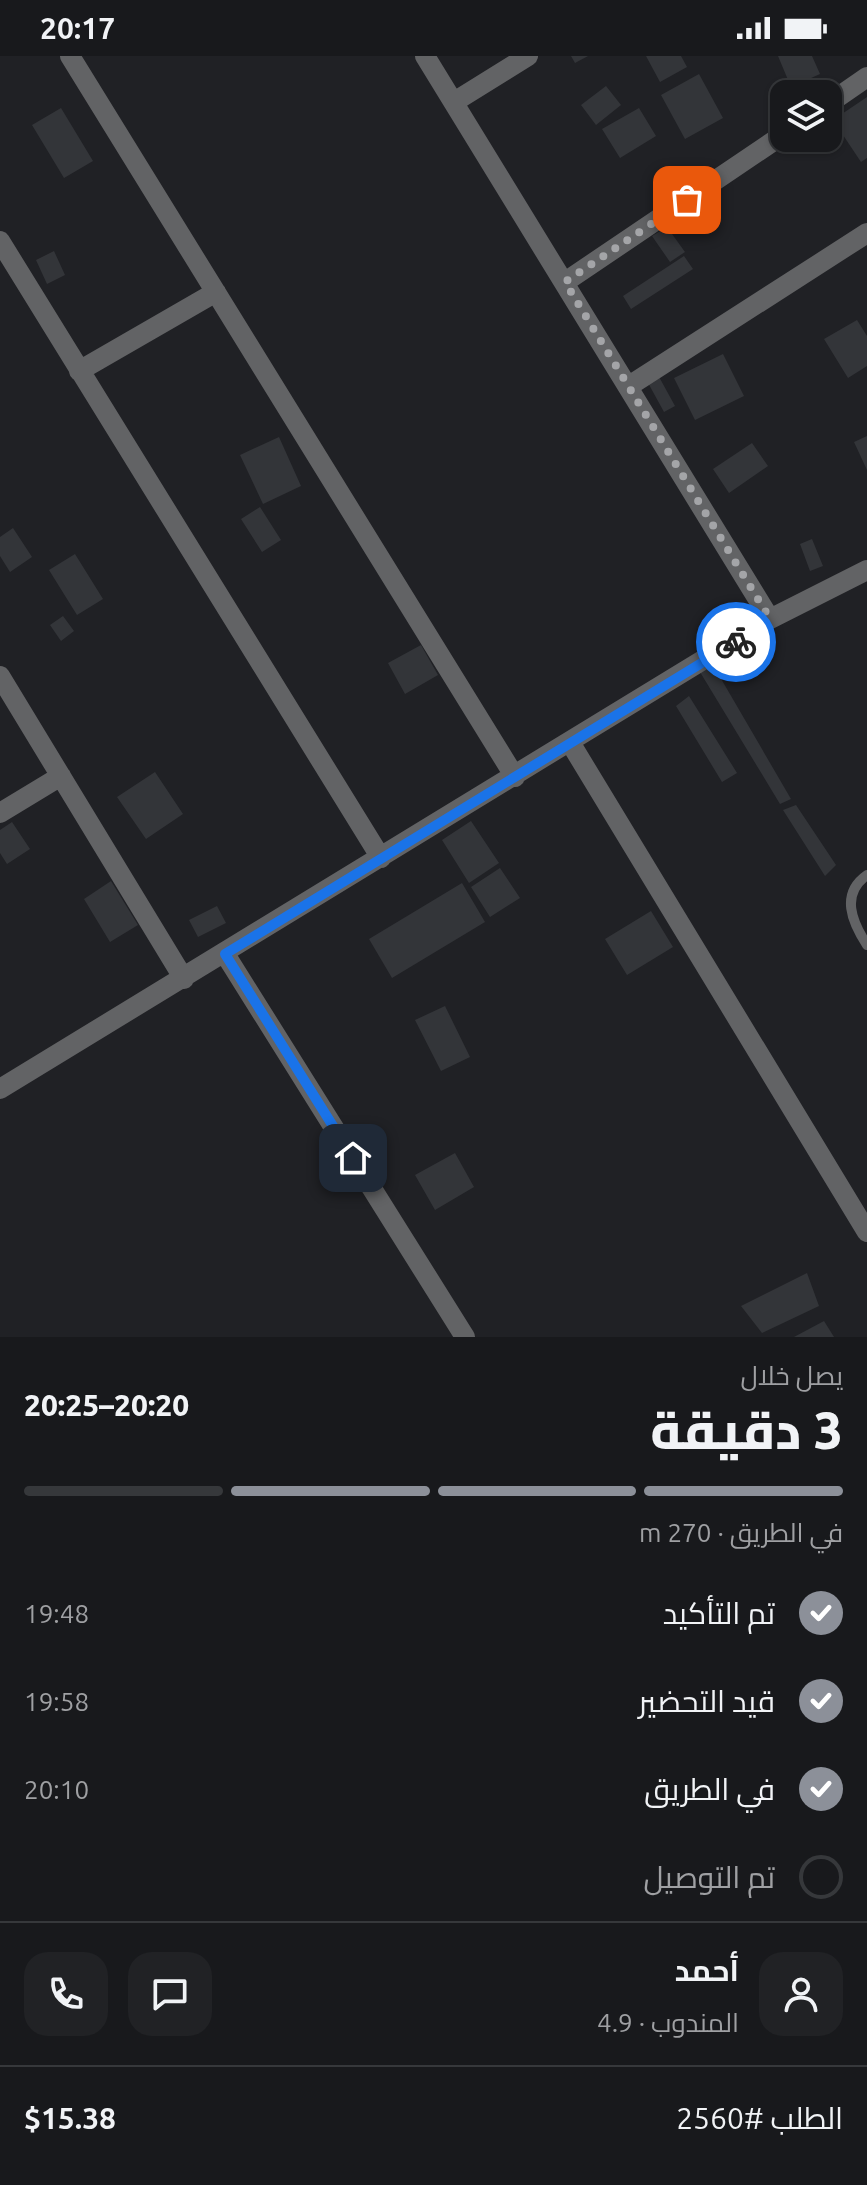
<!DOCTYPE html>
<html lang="ar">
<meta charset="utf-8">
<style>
:root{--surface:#18191c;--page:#212225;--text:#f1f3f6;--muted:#9fa0a3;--line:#36383b;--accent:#8c9099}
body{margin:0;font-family:Ubuntu,Cairo,sans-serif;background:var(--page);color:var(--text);direction:rtl;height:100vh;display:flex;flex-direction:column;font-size:30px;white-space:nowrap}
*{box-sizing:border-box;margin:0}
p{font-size:26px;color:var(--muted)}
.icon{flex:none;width:44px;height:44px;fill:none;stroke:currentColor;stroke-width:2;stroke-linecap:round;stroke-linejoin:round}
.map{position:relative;height:1281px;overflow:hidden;direction:ltr}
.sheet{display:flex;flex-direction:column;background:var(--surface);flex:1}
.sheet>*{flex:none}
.buttons{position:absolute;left:770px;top:24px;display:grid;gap:16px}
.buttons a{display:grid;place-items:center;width:72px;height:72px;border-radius:16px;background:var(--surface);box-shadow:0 2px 6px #0004,0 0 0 2px var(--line);font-size:40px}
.pin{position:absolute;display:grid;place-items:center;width:68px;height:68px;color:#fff;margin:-34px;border-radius:16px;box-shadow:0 4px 12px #0006}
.courier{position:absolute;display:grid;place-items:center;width:80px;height:80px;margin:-40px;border:6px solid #1a73e8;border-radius:50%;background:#fff;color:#222;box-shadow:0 2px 10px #0007}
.summary em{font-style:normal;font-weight:800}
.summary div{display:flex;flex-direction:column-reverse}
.summary{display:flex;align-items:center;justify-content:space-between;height:136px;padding:0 24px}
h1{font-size:52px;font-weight:800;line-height:60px}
.bar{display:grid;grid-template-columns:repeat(4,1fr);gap:12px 8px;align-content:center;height:96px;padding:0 24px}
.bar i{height:10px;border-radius:6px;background:var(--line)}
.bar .active{background:var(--accent)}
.bar p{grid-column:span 4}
.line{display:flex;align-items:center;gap:20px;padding:0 24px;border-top:2px solid var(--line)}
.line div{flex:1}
.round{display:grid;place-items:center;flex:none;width:84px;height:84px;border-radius:24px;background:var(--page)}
ol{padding:0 24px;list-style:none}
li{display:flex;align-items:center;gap:24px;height:88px}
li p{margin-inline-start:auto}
li .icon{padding:8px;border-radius:50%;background:var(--accent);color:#fff;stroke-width:4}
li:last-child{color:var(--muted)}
li i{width:44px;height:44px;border:4px solid var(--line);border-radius:50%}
.status{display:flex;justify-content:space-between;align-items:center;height:56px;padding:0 40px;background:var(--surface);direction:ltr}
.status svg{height:22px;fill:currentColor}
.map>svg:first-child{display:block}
</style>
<div class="status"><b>20:17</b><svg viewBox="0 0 49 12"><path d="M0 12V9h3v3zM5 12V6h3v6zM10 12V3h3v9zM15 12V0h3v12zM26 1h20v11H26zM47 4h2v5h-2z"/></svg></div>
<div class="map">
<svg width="867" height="1281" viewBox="0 0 867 1281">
<rect width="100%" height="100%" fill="#202125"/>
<path fill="#333539" d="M571,0H588L575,7Z
M646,0H681L687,11L660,26Z
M778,0H812L820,18L791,31Z
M699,18L723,62L685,83L661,39Z
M606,30L621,49L596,69L581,49Z
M867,41V102L861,106L833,64Z
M61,52L93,105L64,122L32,69Z
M639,52L656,80L620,102L602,73Z
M667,171L685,196L670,206L652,180Z
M54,195L65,219L47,228L36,204Z
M684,200L693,213L631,253L623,240Z
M857,264L867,280V310L848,322L824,283Z
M723,298L744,340L695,364L674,322Z
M658,319L675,350L664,356L647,325Z
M867,380V414L854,386Z
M279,381L301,430L263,448L240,399Z
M752,387L768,410L729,437L713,413Z
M260,451L281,484L262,496L241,463Z
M13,472L32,501L10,516L0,500V481Z
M812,483L823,510L810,515L800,488Z
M75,498L103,543L77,559L49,514Z
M63,560L74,575L61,585L50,569Z
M421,589L438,619L405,638L388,607Z
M713,609L791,743L780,748L700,616Z
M689,640L737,717L722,726L676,650Z
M155,716L183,758L146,783L117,741Z
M796,749L836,809L825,820L783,754Z
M471,765L499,807L469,827L442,784Z
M12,766L30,793L7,808L0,797V774Z
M500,812L520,842L490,861L471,831Z
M111,825L138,869L110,886L84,843Z
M462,827L485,866L392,922L369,883Z
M217,850L226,867L198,881L189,864Z
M651,855L673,891L627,919L605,883Z
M445,950L470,1001L441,1015L415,964Z
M455,1097L474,1131L435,1154L415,1119Z
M807,1217L819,1250L762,1277L741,1250Z
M824,1265L834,1281H794Z"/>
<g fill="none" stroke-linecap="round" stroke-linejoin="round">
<path stroke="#626365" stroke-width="10" d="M867,819C840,838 852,866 867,889"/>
<path stroke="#626365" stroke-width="20" d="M70,0L515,721
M454,46L528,0
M828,48L867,21
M0,185L381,802
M565,226L784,78
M79,315L216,236
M629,330L867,177
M770,563L867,514
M0,620L184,923
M571,688L867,1176
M0,757L61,720
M225,898L465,1281
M0,1033L770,563L425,0"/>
</g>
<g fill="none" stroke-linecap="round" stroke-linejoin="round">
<path stroke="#a4a5a8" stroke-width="8" stroke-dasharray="0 14.4" d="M687,144L565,226L770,563L736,586"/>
<path stroke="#1a73e8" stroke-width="10" d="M353,1102L225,898L736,586"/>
</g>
</svg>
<div class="buttons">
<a><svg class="icon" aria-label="layers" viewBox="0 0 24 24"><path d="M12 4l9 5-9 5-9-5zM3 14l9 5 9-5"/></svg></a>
</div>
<div class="pin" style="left:687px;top:144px;background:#ea580c"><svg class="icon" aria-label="bag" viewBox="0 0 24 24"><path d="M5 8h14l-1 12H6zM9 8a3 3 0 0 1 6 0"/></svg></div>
<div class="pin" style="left:353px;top:1102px;background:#1f2937"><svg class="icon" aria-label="home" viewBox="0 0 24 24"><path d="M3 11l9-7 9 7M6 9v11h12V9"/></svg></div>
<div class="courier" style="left:736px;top:586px"><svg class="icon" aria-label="bike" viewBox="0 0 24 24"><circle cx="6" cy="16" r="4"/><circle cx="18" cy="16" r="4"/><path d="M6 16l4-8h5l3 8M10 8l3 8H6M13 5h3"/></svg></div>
</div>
<section class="sheet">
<div class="summary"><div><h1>3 دقيقة</h1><p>يصل خلال</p></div><em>20:20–20:25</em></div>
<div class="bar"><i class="active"></i><i class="active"></i><i class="active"></i><i></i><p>في الطريق · 270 m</p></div>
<ol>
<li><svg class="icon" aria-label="check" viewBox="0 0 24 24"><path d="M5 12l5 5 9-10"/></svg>تم التأكيد<p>19:48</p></li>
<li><svg class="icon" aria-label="check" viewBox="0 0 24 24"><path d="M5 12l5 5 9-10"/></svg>قيد التحضير<p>19:58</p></li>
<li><svg class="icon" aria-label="check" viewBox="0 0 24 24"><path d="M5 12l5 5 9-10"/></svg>في الطريق<p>20:10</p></li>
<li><i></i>تم التوصيل</li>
</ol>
<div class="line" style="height:144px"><a class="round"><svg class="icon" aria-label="person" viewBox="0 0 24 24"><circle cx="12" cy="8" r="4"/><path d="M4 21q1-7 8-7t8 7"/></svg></a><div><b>أحمد</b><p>المندوب · 4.9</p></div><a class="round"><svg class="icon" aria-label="chat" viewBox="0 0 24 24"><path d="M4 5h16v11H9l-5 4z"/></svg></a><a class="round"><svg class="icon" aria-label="phone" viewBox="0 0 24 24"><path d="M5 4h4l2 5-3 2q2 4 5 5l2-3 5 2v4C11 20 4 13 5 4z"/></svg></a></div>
<div class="line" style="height:104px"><div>الطلب #2560</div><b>$15.38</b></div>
</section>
